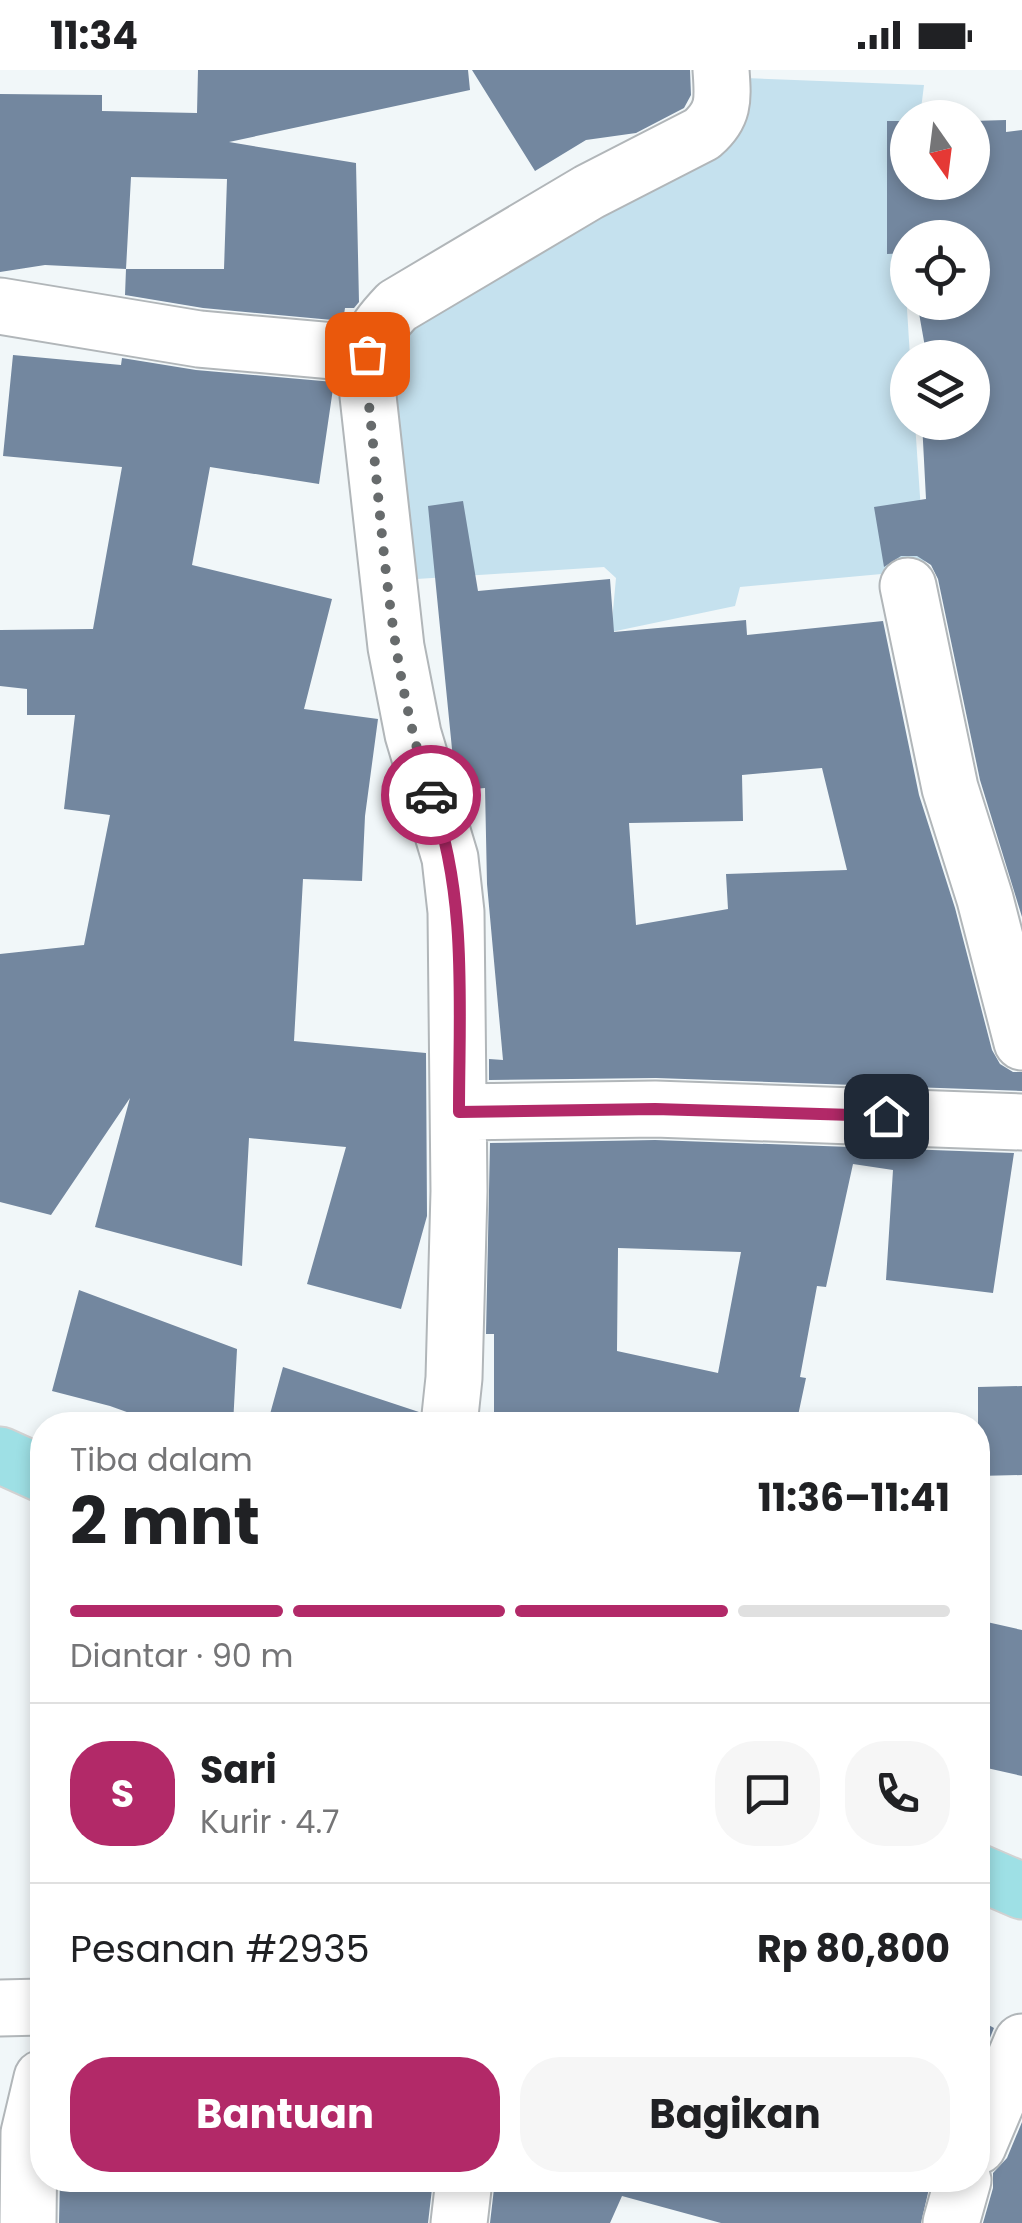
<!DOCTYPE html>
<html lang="id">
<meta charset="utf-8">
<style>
:root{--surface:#fff;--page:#f6f6f6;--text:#202124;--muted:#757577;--line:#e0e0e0;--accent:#b22968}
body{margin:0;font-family:Poppins,sans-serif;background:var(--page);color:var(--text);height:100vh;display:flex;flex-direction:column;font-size:38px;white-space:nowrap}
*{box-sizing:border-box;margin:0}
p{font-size:32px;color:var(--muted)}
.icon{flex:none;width:55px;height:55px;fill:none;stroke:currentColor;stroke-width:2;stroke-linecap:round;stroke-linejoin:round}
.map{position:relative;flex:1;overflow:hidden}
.panel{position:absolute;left:30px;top:1342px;width:960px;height:780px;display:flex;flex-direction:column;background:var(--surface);border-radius:40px;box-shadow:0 5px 15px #0003}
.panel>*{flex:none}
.needle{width:65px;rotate:166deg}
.fabs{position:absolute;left:890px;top:30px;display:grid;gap:20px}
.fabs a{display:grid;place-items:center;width:100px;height:100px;border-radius:50%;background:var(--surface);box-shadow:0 5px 15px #0003;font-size:50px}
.pin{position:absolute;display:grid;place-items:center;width:85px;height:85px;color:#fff;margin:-42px;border-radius:20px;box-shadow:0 5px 15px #0006}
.courier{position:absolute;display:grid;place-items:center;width:100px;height:100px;margin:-50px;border:8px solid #b22968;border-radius:50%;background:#fff;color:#222;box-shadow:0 2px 12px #0007}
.head em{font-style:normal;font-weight:700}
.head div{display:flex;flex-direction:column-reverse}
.head{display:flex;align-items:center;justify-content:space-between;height:170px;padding:0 40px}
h1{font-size:65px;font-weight:700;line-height:75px}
.bar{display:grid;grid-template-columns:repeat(4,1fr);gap:15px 10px;align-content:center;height:120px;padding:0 40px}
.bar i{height:12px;border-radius:8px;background:var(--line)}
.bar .on{background:var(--accent)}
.bar p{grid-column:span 4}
.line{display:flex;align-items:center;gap:25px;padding:0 40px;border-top:2px solid var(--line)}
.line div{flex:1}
.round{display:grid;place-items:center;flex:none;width:105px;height:105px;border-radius:40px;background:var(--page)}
.primary-button{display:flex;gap:20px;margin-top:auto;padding:20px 40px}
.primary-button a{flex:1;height:115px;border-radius:40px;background:var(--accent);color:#fff;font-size:40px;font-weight:700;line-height:115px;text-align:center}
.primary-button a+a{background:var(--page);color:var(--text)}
.status{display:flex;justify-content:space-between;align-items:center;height:70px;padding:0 50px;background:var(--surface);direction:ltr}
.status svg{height:28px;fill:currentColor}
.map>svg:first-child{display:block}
</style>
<div class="status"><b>11:34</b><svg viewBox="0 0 49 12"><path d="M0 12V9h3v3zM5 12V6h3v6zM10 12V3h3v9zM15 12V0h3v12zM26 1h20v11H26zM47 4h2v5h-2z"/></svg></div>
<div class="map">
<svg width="1022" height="2153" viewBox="0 0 1022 2153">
<rect width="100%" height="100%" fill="#f1f7f9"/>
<path fill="#c5e1ee" d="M720,7L924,15L920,47L908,48L907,189L904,190L910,287L908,288V352L915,353L925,500L740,517L735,536L611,562L616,508L604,497L401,510L374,276L726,73Z"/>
<path fill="#73879f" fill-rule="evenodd" d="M198,0H468L470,20L229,72L356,93L359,232L354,238H345L343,251L203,238L125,225L126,199L45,195L0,202V24L102,25V41L197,43ZM131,107L227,109L224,199H126Z
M472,0H690L691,25L684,38L636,63L586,70L535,101Z
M1006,50V62L1022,60V847L980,710L938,509L931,495L917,486H901L884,497L874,437L926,429L922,352H972V288H919L918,277H925L917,232H972V168H908V183L887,184V51H908V112H972V51Z
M13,285L121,295L122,288L196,300L334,312L319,414L210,397L192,495L332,529L304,639L378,649L365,746L362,811L303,809L294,971L426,983L427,1146L401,1239L307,1214L346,1077L249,1068L242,1196L95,1157L130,1028L51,1145L0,1132V884L84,875L110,745L64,739L75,645H27V619L0,616V560L93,559L122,397L3,386Z
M463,431L478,521L610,509L614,562L746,550L747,565L883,551L919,725L955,838L992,980L1000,994L1013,1002H1022V1021L656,1008L489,1010V989L503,990L487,814L485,718L462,720L453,689L428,436ZM822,698L847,800L726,804L728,839L636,855L629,753L743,751L742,705Z
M655,1070L1014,1083L993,1223L886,1210L893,1100L853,1094L826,1217L817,1216L800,1307L806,1308L796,1355H627L572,1343H494V1264H486L490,1073ZM618,1178L741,1182L718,1303L617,1281Z
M79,1220L237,1279L233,1355H163L110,1336L52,1321Z
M283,1297L419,1342L418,1355H267Z
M1022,1316V1405L978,1406V1317Z
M978,1550L1022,1560V1706L978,1696Z
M978,1949L994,1958L978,1997Z
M1022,2052V2153H983L993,2118V2103L1007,2088Z
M60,2110H433L428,2153H59Z
M495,2110H931L921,2153H721L622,2126L610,2153H490Z"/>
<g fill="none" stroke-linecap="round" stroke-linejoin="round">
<defs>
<path id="minor" d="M0,236L199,269L367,284
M908,516L950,718L985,829L1022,972
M459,1042L655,1039L1022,1052
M449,1355L454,1308L459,1121L456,842L450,788L413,664L396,577L368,326C367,279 364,271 397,236L589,122L702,64C725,44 723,29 721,0
M0,1938L42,1937
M978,2076L1022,1972
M28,2153L29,2063L42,2008
M459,2153L464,2110
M951,2153L963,2110"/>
<path id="major" d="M0,1385L42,1404
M978,1802L1022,1821"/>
</defs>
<use href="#minor" stroke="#b1b6b9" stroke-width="59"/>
<use href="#major" stroke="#d2d2d2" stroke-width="59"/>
<use href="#minor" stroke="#fff" stroke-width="55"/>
<use href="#major" stroke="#9ee0e5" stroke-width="55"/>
</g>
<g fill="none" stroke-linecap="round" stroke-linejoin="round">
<path stroke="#676b6c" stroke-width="10" stroke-dasharray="0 18" d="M367,284L368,326C383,459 388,597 431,725"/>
<path stroke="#b22968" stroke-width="12" d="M431,725C468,826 459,937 459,1042L655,1039L886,1046"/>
</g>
</svg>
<div class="fabs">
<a><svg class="needle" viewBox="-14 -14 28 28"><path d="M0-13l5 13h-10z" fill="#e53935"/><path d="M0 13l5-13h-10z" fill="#757577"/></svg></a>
<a><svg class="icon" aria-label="locate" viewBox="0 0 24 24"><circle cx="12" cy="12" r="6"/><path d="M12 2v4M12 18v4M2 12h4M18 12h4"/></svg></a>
<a><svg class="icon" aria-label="layers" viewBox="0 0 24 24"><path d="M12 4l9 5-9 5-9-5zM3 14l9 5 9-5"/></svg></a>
</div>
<div class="pin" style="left:367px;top:284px;background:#ea580c"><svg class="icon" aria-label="bag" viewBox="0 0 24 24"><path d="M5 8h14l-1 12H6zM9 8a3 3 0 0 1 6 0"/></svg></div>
<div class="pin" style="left:886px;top:1046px;background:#1f2937"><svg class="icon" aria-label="home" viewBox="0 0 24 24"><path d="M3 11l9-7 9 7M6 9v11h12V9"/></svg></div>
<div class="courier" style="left:431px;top:725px"><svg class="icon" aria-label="car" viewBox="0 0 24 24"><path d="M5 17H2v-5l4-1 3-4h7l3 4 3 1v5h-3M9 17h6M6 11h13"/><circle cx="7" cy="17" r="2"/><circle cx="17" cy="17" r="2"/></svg></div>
<section class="panel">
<div class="head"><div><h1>2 mnt</h1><p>Tiba dalam</p></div><em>11:36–11:41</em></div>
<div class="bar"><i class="on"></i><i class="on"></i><i class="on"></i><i></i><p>Diantar · 90 m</p></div>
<div class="line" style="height:180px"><b class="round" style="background:var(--accent);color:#fff">S</b><div><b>Sari</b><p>Kurir · 4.7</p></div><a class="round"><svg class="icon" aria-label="chat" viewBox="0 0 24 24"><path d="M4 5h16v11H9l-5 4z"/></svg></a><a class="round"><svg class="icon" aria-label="phone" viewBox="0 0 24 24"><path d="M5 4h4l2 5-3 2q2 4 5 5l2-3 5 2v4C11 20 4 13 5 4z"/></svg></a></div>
<div class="line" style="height:130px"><div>Pesanan #2935</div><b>Rp 80,800</b></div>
<div class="primary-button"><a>Bantuan</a><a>Bagikan</a></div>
</section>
</div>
